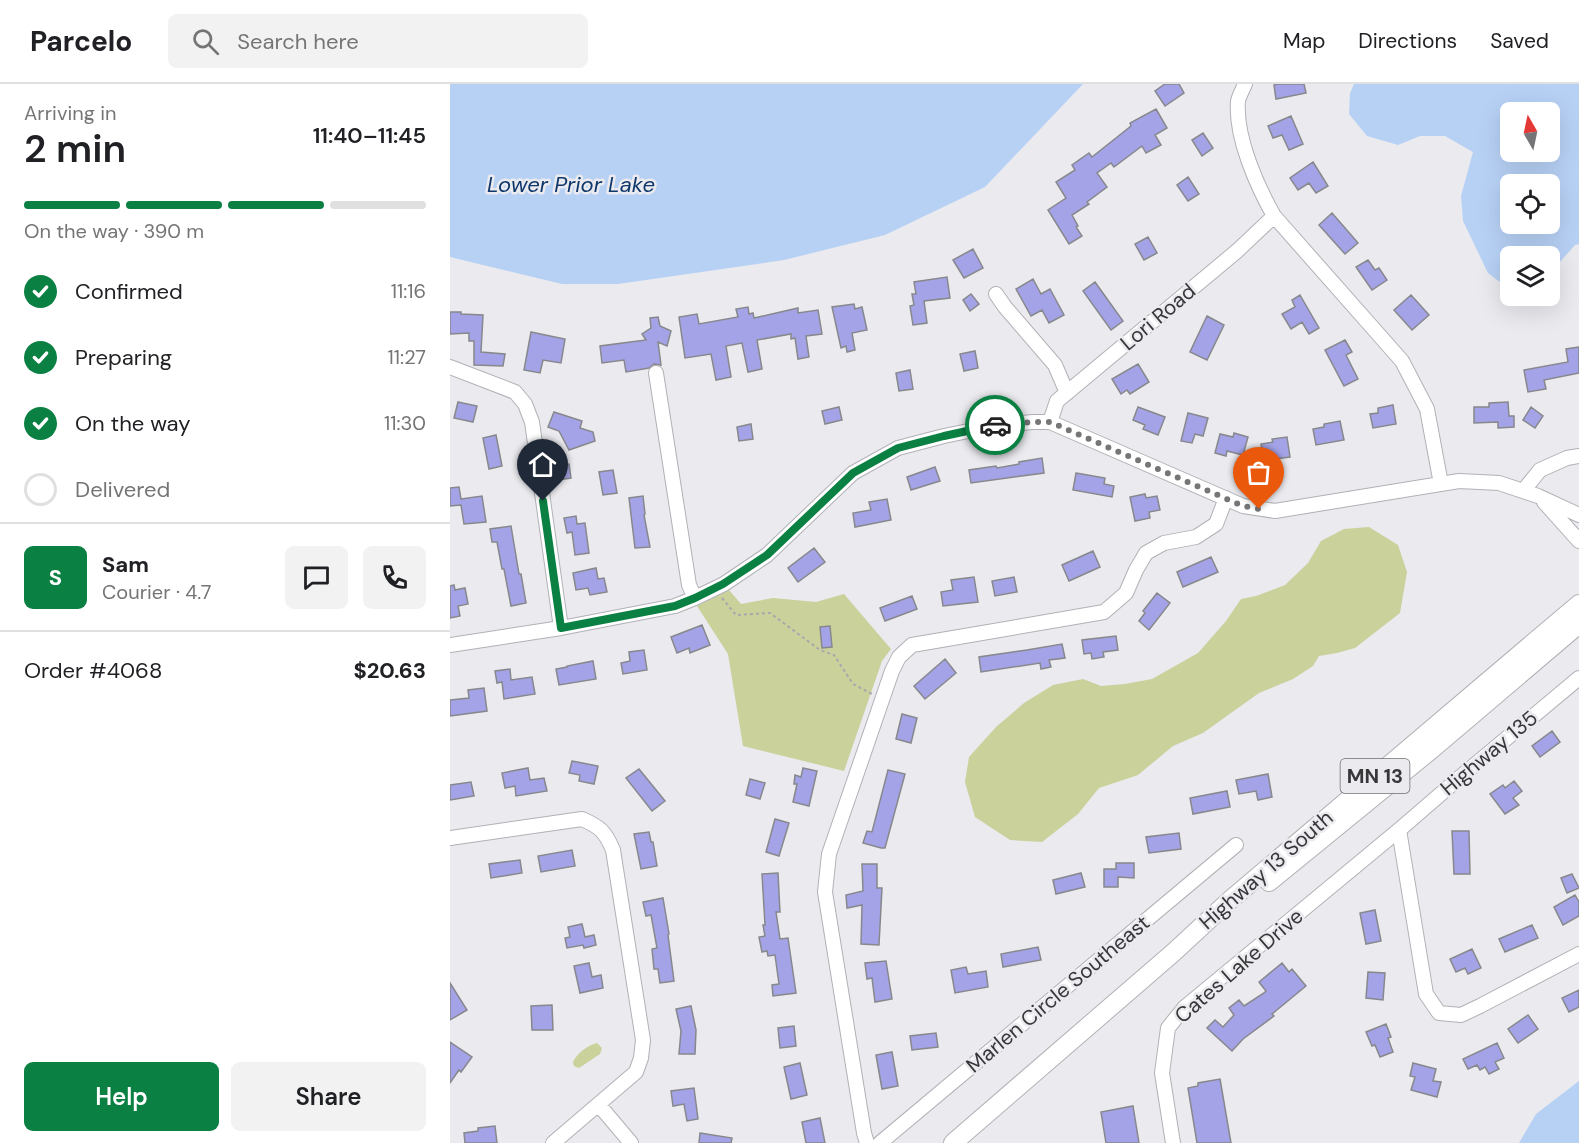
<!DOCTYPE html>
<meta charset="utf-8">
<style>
:root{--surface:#fff;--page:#f2f2f2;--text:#202124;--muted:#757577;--line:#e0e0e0;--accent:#0b8043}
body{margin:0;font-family:"DM Sans",sans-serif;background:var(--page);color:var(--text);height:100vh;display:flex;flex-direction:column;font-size:22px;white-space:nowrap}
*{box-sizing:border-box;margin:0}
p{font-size:20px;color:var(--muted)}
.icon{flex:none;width:33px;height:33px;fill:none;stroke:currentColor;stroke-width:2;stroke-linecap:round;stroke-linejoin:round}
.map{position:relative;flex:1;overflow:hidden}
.drawer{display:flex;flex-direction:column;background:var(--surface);width:450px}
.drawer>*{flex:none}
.needle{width:39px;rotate:351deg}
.tools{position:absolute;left:1050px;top:18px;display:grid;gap:12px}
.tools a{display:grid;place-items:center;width:60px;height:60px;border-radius:9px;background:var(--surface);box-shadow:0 6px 24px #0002;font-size:30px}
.pin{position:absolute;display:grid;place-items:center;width:51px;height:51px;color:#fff;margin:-62px -26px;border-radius:50% 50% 50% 0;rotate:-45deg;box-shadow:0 0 6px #0007}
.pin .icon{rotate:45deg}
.courier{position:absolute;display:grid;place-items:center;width:60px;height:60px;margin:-30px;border:4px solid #0b8043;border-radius:50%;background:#fff;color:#222;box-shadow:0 2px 8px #0007}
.headline em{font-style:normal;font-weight:600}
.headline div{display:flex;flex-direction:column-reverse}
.headline{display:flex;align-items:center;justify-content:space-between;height:102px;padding:0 24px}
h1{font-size:39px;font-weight:600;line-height:45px}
.bar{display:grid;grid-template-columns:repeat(4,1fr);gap:9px 6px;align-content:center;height:72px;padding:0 24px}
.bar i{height:8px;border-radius:4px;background:var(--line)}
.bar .current{background:var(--accent)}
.bar p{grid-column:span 4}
.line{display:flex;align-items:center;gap:15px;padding:0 24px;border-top:2px solid var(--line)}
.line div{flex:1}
.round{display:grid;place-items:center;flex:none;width:63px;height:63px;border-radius:9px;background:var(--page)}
ol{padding:0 24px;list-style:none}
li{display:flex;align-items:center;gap:18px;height:66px}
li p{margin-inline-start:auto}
li .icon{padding:6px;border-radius:50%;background:var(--accent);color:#fff;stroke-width:4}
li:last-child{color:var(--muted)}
li i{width:33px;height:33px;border:3px solid var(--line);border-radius:50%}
.cta{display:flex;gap:12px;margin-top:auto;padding:12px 24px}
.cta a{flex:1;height:69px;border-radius:9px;background:var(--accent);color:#fff;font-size:24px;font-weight:600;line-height:69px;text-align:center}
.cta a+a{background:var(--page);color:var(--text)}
header{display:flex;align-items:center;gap:36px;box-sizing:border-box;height:84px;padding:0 30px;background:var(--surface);border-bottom:2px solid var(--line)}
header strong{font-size:28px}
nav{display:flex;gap:33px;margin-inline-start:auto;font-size:21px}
.search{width:420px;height:54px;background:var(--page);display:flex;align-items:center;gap:15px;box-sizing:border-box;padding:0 21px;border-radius:9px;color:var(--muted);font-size:22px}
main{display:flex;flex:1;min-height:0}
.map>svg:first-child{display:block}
</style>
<header>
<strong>Parcelo</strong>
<div class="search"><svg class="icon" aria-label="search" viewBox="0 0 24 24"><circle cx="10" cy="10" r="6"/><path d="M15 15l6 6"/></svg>Search here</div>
<nav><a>Map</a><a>Directions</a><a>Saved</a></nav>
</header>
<main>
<section class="drawer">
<div class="headline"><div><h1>2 min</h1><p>Arriving in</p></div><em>11:40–11:45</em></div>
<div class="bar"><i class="current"></i><i class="current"></i><i class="current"></i><i></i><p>On the way · 390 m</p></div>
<ol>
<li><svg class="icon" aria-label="check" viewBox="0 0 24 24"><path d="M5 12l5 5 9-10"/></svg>Confirmed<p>11:16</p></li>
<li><svg class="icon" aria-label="check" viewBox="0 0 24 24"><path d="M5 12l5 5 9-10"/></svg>Preparing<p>11:27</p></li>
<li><svg class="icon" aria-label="check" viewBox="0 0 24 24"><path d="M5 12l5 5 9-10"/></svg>On the way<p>11:30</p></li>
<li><i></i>Delivered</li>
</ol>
<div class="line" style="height:108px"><b class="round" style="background:var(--accent);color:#fff">S</b><div><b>Sam</b><p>Courier · 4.7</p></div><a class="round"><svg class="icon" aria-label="chat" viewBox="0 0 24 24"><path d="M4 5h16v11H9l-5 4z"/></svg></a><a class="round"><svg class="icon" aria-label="phone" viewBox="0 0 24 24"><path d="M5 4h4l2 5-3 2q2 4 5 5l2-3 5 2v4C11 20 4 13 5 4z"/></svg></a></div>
<div class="line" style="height:78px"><div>Order #4068</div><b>$20.63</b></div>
<div class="cta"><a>Help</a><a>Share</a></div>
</section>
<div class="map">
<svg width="1129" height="1059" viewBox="0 0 1129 1059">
<rect width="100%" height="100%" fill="#eaeaef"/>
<path fill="#cad19b" d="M919,443L948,461L957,488L950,529L905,564L887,569L869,572L863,582L843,595L809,609L753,649L723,662L688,691L649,704L628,730L592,758L560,756L525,733L515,698L519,673L546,643L574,619L603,601L633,595L651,602L675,600L702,595L748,569L776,537L791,515L806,512L835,501L858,479L871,457L894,445Z
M279,506L291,520L323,514L366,518L394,510L441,565L432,577L394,687L293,662L278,570L247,522Z
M147,959L152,964L150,970L129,984L124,982L123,978C128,968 137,962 147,959Z"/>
<path fill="#b7d1f5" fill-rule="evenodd" d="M0,0H633L535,103L435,151L334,176L168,200H112L0,173Z
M904,0H1129V160L1125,161L1100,189V172H1060V205H1059L1038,189L1013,137L1011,112L1023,68L995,52H970L948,61L917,52L899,30L900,9ZM1060,28H1100V68H1060ZM1060,100H1100V140H1060Z
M1129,997V1059H1069L1086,1030Z"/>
<path fill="#a4a3e7" stroke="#87888c" stroke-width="1.5" d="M715,0H729L734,9L715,22L705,7Z
M828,0H854L856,9L826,15L824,1Z
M706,25L717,44L705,51L711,61L696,69L692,62L664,83L661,79L647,89L657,103L637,118L639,120L622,131L628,142L626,143L632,152L619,160L598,126L616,114L606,98L625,86L622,81L639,69L642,73L681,42L680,39Z
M841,32L853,60L839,66L832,51L823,54L818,42Z
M753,49L763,64L752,72L742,56Z
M863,78L878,102L866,109L859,99L848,106L840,94Z
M738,93L749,110L738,117L727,101Z
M882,129L908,159L895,170L869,141Z
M698,153L707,169L694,176L685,160Z
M523,165L533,184L514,194L503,176Z
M918,176L925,186L929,184L937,196L922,206L906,183Z
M497,193L500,214L474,217L477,239L463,241L460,222L464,221L462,210H466L464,198Z
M583,195L591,210L600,205L614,231L599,239L592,226L581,232L566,205Z
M645,198L673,237L661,246L633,207Z
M521,210L529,220L520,227L513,216Z
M850,211L869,244L859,250L852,238L841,245L832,230L845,223L842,216Z
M961,211L979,231L962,246L944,226Z
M404,220L405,225L412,223L417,246L402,249L405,266L397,268L396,262L391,264L382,223Z
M298,223L299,230L303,229L304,234L348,224V229L368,226L372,250L356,252L359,273L348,275L345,254L341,255V250L307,256L312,285L298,288L292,259L276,262L281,293L266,296L261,270L235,274L229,233L247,230L249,240L288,233L286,225Z
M0,228H11V230L33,231L31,268L55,270L53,282L24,281V257H19V249L0,250Z
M757,232L774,241L757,276L740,268Z
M208,233L210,242L221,247L217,262L208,258L211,281L204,280L199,284L176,288L174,276L152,279L150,262L196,256L192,250L201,244L200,234Z
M81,248L115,255L111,279L93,276L90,289L74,286Z
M895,256L902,268L896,271L908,295L894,302L875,266Z
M1129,263V289L1094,296L1096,305L1078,308L1074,286L1118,278L1116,265Z
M525,267L528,284L514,287L510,270Z
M688,280L699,298L680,310L677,306L671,310L662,295Z
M460,286L463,305L449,307L446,289Z
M8,318L27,322L23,338L4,334Z
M1058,318L1059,332H1064V343L1048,344V338L1024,339V323H1039V319Z
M943,321L946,340L923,344L920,330L928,329V324Z
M389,323L392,336L375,340L372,327Z
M688,323L715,333L708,351L693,345L695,341L683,336Z
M1081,323L1093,332L1085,344L1073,336Z
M104,328L132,337L130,344L143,348L145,357L119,366L109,347L98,343Z
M738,329L758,334L753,352L745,350L742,359L731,357Z
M890,337L894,356L866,361L863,345L874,343V340Z
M301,340L303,355L289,357L287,343Z
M784,349L798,353L793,371L777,367L776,372L765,369L770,350L783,353Z
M46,351L52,382L39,385L33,354Z
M837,353L840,373L825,375L824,371L813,373L811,360L823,358L822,355Z
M592,374L594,389L521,399L519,386L546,382L547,384L569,380V378Z
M119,380L121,394L101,397L98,383Z
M485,383L490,397L461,406L457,393Z
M163,386L167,409L153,411L149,388Z
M626,389L655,394L654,400L664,402L662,413L623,406Z
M9,403L11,415L32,412L36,438L14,440L11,421L0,422V404Z
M695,410L696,414L707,412L710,426L699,428L700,434L685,437L680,413Z
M193,412L195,430L194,431L200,463L185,464L179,414Z
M437,415L441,436L405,443L403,429L421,426L419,418Z
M126,432L127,440L135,439L139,469L125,471L122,448L117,449L114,434Z
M61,442L69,490H71L76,519L61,522L54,485H52L47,458H42L40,445Z
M364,464L375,478L348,498L338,484Z
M643,467L650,483L619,497L612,481Z
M761,473L768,488L733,503L727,488Z
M146,484L148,495L154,494L157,508L140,511L138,504L126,506L123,489Z
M524,493L528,518L493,522L491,508L503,506L501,496Z
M564,493L567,508L545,512L542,497Z
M4,501L5,506L15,504L18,520L8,522L10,532L0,534V502Z
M707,509L720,519L699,546L689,537L695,529L693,527Z
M462,512L467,525L435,537L430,524Z
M252,541L260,561L240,569L239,564L227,569L221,553Z
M380,542L382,563L372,564L370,543Z
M666,552L668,566L653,568L654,573L642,575L641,569L634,570L632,556Z
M612,560L615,574L599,576L601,583L591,585L590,579L531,588L529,573L577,566Z
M194,566L197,586L173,590L171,579L180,577L179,568Z
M495,575L506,589L475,615L464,602Z
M143,577L146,595L109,601L106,585L117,583V582Z
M60,585L61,596L82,593L85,610L54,615L52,598L47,599L45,587Z
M34,604L37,627L0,632V616L19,614L18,606Z
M452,630L467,634L461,659L446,655Z
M1102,647L1110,658L1090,673L1082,662Z
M122,677L148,682L144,700L129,697L130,691L119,689Z
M78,684L80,696L94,694L97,707L66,712L65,702L55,704L52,689Z
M353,684L367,687L359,722L343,718L347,700H344L345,691L351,693Z
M189,685L215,717L202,727L176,694Z
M438,686L455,690L435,764H431L413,759L417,747L422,748Z
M818,690L822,713L808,716L806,707L789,710L786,696Z
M300,695L315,699L310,715L296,711Z
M1064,697L1072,707L1063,714L1069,721L1055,730L1040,710L1053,701L1055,704Z
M21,698L24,712L0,716V701Z
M777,707L780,723L743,730L740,714Z
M325,735L339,739L329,772L316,768Z
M1002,747H1019L1020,790H1004Z
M199,748L201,758H203L207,782L191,785L184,750Z
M729,749L731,765L699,769L696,753Z
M122,766L125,782L91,788L88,772Z
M70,776L72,789L41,794L39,780Z
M666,779H684V794L668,793V803H654V785H666Z
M412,780H427V804H432L429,861L411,860L412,821L397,824L396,811L413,807Z
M328,789L330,828H326L330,855L338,854L346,909L323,912L322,901L329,900L325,871L318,872L317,867L312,868L309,853L315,852L313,841H315L312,790Z
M631,789L635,803L606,810L603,796Z
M1122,790L1129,804L1117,809L1111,794Z
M1125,811L1129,818V832L1113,841L1104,823Z
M213,814L219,850L218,851L224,897L210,899L208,885H204L202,865L207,864L201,831L196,832L193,818Z
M925,826L931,857L916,860L910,829Z
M132,840L135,853L144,851L146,861L134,864L133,861L117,864L115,854L120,853L118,843Z
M1082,841L1088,854L1055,868L1049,855Z
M588,863L591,876L553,883L551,870Z
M1022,865L1031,884L1018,890L1015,884L1006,888L1000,875Z
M436,877L442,915L425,918L422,894L417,895L415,879Z
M139,879L142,893L151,891L153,904L130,909L124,882Z
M832,879L839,888L842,885L856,902L822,930L824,932L793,955L782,967L757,944L765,936L773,943L784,931L779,924L789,916L794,922L814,909L816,907L809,898Z
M516,883L518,890L536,887L538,903L505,909L501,886Z
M918,888L935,889L933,916L916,914Z
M0,899L17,926L0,936Z
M1129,906V923L1119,928L1112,914Z
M102,921L103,946H82L81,922Z
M241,922L246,946L245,970H229L231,947L226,925Z
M1078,931L1088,945L1068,959L1058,945Z
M936,940L941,953L938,954L943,968L930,973L925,961L922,962L916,948Z
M344,942L346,962L330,964L328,944Z
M486,949L488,963L462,966L460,952Z
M0,958L22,973L11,988L9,986L0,999Z
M1047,959L1054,974L1045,978L1049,985L1039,990L1035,983L1030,986L1027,981L1018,985L1013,975Z
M442,968L448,1002L432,1005L426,971Z
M350,979L357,1011L341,1015L334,983Z
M963,979L986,985L983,997L991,998L987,1013L961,1006L965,993L960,992Z
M770,995L781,1059H747L738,1004L748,1002V999Z
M244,1004L248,1035L237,1037L234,1020L223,1022L221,1007Z
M683,1022L689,1059H656L651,1028Z
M370,1034L375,1059H356L352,1038Z
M45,1042L47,1059H15L14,1049L28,1047V1044Z
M250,1049L282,1054L281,1059H249Z"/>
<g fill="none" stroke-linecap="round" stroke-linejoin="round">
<defs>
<path id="minor" d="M795,0C793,5 789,12 788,17C785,53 807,102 824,132L952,277L977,325L991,400
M546,210L555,223L605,281L617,309
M0,283L65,308L75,320L82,338L111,544
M206,289L239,501L245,514
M600,338L607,317L787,167L824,132
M1073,407L1090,386L1117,374L1129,372
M1094,418L1129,457
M0,561L111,544L225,522L245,514L274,500L317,471L403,389L448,364L494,352L547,341L583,338H600L793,422L825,427L1009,397L1049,399L1088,412L1129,431
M949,746L976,910L989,929L1011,931L1030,922L1129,870
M0,754L132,735C150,743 155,747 163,766L193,956L191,974L186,988L103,1059
M149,1021L181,1059
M417,1059L414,1049L375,808L379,770L442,587L449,573L462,561L654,528L676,509L686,486L696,469L714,459L746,453L766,440L776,414
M430,1059L786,761
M723,1059L712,989L718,944L734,924L949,746L1015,689L1129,594"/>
<path id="major" d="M819,798L982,665L1129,540
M503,1059L724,868L779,817L1129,520"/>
</defs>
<use href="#minor" stroke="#b1b1b6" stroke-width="16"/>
<use href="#major" stroke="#b1b1b6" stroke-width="20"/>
<path stroke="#a8a8ac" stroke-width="2" stroke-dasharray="3 3" stroke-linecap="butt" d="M272,514L286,531L320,529L370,566L384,571L403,600L422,610"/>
<use href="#minor" stroke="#fff" stroke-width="14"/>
<use href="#major" stroke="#fff" stroke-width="18"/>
</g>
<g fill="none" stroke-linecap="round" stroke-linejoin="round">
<path stroke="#767679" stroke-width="6" stroke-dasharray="0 10.8" d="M545,341L583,338H600L793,422L809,425"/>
<path stroke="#0b8043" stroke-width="8" d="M93,417L111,544L225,522L245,514L273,500L317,471L403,389L448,364L494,352L545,341"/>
</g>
<g text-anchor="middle" stroke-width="5" stroke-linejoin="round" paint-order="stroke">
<rect fill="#eaeaef" stroke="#6d6d70" stroke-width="1.5" x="890.5" y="675" width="69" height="34" rx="4.5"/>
<g font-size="20" font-weight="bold" fill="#373739">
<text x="925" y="699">MN 13</text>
</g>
<g font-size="21" fill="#373739" stroke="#eaeaef">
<text transform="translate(708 233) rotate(-40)" y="7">Lori Road</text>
<text transform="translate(1039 669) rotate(-40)" y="7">Highway 135</text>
<text transform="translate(816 786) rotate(-41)" y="7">Highway 13 South</text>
<text transform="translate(789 882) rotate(-41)" y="7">Cates Lake Drive</text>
<text transform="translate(608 910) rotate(-40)" y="7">Marlen Circle Southeast</text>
</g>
<g font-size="22" font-style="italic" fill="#0e376b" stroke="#eaeaef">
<text x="121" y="108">Lower Prior Lake</text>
</g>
</g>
</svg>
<div class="tools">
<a><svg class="needle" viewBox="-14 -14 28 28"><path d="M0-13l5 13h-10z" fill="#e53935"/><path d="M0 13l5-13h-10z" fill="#757577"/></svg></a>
<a><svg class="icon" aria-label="locate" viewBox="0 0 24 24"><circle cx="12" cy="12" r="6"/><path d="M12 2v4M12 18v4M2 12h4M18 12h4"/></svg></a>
<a><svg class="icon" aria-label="layers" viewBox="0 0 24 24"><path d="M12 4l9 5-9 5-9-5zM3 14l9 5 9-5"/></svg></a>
</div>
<div class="pin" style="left:809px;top:425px;background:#ea580c"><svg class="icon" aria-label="bag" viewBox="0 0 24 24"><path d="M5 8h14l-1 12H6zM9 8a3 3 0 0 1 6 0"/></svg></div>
<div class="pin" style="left:93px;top:417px;background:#1f2937"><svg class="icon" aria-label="home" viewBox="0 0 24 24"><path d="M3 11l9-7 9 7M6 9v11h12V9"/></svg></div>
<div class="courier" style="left:545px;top:341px"><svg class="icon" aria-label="car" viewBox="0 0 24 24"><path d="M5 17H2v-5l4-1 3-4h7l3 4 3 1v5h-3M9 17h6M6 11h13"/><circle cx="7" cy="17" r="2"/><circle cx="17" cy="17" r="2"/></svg></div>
</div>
</main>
